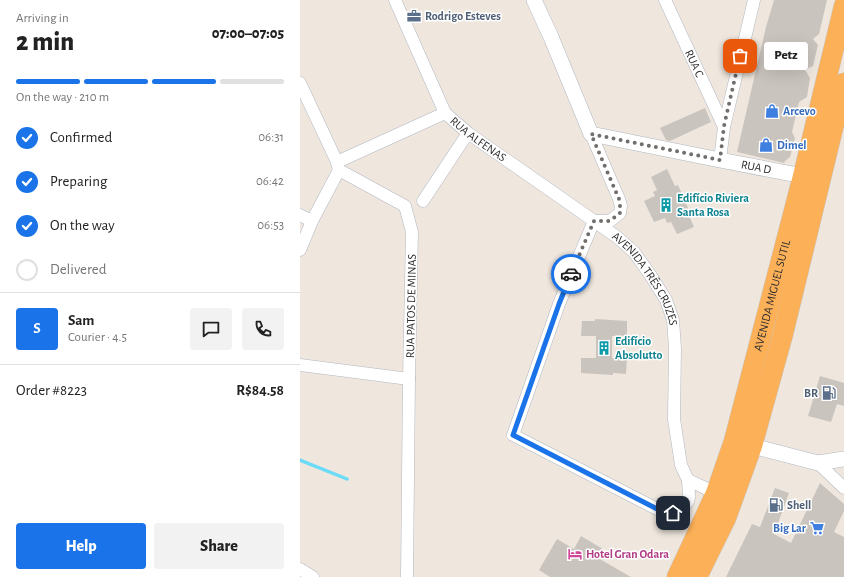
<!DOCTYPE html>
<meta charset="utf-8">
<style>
:root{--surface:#fff;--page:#f2f2f2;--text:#222;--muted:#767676;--line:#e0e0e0;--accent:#1a73e8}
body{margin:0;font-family:"Alegreya Sans",sans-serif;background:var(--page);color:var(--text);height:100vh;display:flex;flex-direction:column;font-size:15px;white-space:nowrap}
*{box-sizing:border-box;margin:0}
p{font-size:13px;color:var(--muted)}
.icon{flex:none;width:22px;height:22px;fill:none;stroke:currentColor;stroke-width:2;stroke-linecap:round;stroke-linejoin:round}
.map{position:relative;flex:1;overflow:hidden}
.side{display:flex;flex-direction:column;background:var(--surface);width:300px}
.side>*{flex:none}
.pin{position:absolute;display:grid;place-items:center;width:34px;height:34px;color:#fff;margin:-17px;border-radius:8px;box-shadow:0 2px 6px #0006}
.courier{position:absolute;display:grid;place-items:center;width:40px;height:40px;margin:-20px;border:3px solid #1a73e8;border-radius:50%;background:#fff;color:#222;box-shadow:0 1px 5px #0007}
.bubble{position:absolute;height:28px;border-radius:4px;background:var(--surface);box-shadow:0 4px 16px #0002;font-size:13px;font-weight:800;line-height:28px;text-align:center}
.summary em{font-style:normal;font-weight:800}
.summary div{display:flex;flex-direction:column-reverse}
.summary{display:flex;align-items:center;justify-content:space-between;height:68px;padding:0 16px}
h1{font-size:26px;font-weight:800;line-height:30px}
.bar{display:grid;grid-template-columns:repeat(4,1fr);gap:6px 4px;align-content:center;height:48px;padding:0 16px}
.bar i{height:5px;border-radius:3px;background:var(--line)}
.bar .active{background:var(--accent)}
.bar p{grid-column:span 4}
.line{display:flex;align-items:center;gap:10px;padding:0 16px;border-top:1px solid var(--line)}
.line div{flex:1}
.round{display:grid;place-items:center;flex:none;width:42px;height:42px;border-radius:4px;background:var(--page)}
ol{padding:0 16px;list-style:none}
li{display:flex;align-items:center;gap:12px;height:44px}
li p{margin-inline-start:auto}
li .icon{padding:4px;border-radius:50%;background:var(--accent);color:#fff;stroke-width:4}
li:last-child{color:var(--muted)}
li i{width:22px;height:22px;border:2px solid var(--line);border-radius:50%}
.button{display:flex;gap:8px;margin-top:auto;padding:8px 16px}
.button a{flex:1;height:46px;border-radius:4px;background:var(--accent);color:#fff;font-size:16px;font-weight:800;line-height:46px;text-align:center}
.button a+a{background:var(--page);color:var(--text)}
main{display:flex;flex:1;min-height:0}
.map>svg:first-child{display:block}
</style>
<main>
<section class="side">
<div class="summary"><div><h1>2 min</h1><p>Arriving in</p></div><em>07:00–07:05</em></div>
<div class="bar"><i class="active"></i><i class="active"></i><i class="active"></i><i></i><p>On the way · 210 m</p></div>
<ol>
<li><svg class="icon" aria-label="check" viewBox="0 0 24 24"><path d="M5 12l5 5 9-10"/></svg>Confirmed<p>06:31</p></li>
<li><svg class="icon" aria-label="check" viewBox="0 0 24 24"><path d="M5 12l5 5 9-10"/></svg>Preparing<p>06:42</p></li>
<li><svg class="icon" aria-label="check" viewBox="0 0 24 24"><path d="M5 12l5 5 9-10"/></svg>On the way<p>06:53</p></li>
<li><i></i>Delivered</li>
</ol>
<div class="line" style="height:72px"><b class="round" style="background:var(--accent);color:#fff">S</b><div><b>Sam</b><p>Courier · 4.5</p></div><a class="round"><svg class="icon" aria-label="chat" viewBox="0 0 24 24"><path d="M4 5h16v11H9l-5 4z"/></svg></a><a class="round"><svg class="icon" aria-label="phone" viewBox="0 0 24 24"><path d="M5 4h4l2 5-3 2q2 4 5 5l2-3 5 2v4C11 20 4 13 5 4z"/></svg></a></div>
<div class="line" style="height:52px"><div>Order #8223</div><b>R$84.58</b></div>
<div class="button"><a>Help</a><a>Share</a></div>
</section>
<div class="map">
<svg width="544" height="577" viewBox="0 0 544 577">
<rect width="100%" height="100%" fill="#efe7de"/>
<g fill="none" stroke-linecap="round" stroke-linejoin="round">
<path stroke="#6bdbf7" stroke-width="3.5" d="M0,460L47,479"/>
</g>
<path fill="#cac4be" d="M474,0H527L519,34L513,39L518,45L513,66L505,70L510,78L507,97L499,102L492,132L495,138L490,157L485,161L484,163L437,152L466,27Z
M405,108L411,122L370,141L366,140L360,128Z
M367,169L375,186L378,185L388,208L386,209L394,227L377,234L371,222L367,223L365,218L354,222L344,201L355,196L353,192L357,190L351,177Z
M295,319L327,321V336H312V358H327L326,374L313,373V375L281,373V358H296V336H281L282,321H295Z
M520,376L544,383V406L537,404L531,422L508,416Z
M520,483L544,504V511L534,532L544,537V577H426L452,524L460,527L475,488L489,493L474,534L491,543Z
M281,536L303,549L298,558L331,577H250L239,570L257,539L274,549Z"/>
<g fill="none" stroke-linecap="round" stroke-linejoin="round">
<defs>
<g id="minor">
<path id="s1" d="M95,0L145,113L168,133L317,237L334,252L351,276L366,300L373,320L375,348L374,419L381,465L388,480L416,493"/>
<path id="s2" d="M365,0L424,127"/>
<path d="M0,83L37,162L39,170L105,206L112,232L109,379L107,577"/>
<path d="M291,134L319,199L321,206L320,213L310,221H294"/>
<path d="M420,160L424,127L454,0"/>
<path d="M37,162L145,113"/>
<path d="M123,201L168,133"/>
<path d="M0,215L12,221"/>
<path d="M294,221L259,304L213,435L361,511L373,513C393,501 389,502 388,480"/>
<path d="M0,250L12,221L39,170"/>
<path d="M0,365L109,379"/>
<path d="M518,463L544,488"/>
<path d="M0,569L13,577"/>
</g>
<g id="tertiary">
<path id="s3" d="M234,0L251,37L291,134L420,160L503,176"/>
<path d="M452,446L518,463L544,459"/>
</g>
<g id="trunk">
<path id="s4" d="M377,577L416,493L434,441L503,176L544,6"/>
<path d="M397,577L426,518L452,446L483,334L544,83"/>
</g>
</defs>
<use href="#minor" stroke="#b2b6c1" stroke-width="13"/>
<use href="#tertiary" stroke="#b2b6c1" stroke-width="16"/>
<use href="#trunk" stroke="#c8c8c8" stroke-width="21"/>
<use href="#minor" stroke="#fff" stroke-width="12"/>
<use href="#tertiary" stroke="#fff" stroke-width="15"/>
<use href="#trunk" stroke="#fcb058" stroke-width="20"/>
</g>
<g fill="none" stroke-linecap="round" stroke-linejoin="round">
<path stroke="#716e6b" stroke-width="4" stroke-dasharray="0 7.2" d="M271,274L294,221H310L320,213V206L319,199L291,134L420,160L424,126L440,56"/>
<path stroke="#1a73e8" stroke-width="5" d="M271,274L259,304L213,435L361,511L373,513"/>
</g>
<defs>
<symbol id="office-bare" viewBox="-9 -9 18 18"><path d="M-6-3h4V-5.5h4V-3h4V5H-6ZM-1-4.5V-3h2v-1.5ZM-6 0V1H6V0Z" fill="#5c6f8a" stroke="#fff" stroke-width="2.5" paint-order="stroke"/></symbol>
<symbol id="shop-bare" viewBox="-9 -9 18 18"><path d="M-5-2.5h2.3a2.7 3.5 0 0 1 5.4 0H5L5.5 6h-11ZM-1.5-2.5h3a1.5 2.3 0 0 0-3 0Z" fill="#3f7fe0" stroke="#fff" stroke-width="2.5" paint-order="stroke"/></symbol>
<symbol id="building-bare" viewBox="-9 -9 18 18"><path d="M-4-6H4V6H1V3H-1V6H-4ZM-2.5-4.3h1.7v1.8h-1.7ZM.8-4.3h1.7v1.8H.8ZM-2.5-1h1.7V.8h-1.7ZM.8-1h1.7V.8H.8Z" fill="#0f9aa8" stroke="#fff" stroke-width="2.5" paint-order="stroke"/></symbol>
<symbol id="fuel-bare" viewBox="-9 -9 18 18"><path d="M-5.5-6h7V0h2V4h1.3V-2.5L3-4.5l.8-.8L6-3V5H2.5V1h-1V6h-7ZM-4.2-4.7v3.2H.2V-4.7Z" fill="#5c6f8a" stroke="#fff" stroke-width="2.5" paint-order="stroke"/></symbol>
<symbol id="supermarket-bare" viewBox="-9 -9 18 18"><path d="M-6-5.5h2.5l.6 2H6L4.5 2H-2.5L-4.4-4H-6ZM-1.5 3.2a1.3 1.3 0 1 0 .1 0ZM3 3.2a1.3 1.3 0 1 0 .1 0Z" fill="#3f7fe0" stroke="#fff" stroke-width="2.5" paint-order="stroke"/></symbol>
<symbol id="hotel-bare" viewBox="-9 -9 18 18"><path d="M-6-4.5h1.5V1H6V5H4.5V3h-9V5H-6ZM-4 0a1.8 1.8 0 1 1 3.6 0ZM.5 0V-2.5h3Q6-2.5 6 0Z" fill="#d1479c" stroke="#fff" stroke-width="2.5" paint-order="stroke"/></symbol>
</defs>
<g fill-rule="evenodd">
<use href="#office-bare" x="104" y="6" width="20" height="20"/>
<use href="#shop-bare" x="462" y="101" width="20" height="20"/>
<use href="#shop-bare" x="456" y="135" width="20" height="20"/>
<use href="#building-bare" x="356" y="195" width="20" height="20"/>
<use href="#building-bare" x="294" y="338" width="20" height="20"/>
<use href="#fuel-bare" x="519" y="383" width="20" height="20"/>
<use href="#fuel-bare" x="466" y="495" width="20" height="20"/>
<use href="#supermarket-bare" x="507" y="518" width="20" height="20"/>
<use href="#hotel-bare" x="265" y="544" width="20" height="20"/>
</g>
<g text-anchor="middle" stroke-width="3" stroke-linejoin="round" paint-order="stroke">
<g font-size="12" font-weight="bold" fill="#4e5e75" stroke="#fff" text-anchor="start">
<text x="125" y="20">Rodrigo Esteves</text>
<text x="518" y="397" text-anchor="end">BR</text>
<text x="487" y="509">Shell</text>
</g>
<g font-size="12" fill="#2d2d2d" stroke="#fff">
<text dy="4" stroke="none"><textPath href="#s2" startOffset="70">RUA C</textPath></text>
<text dy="4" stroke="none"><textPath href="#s1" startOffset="166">RUA ALFENAS</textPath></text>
<text dy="4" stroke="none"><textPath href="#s3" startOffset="314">RUA D</textPath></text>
<text dy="4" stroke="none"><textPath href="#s1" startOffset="387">AVENIDA TRÊS CRUZES</textPath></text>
<text dy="4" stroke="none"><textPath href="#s4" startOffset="298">AVENIDA MIGUEL SUTIL</textPath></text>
<text transform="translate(111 306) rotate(-89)" y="4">RUA PATOS DE MINAS</text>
</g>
<g font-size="12" font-weight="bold" fill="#366cbe" stroke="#fff" text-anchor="start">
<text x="483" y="115">Arcevo</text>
<text x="477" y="149">Dimel</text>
<text x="506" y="532" text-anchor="end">Big Lar</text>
</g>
<g font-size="12" font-weight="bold" fill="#0d838f" stroke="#fff" text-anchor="start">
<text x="377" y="202">Edifício Riviera<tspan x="377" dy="14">Santa Rosa</tspan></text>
<text x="315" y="345">Edifício<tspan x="315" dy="14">Absolutto</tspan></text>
</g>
<g font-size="12" font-weight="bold" fill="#b23c85" stroke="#fff" text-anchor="start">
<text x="286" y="558">Hotel Gran Odara</text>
</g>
</g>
</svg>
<div class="pin" style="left:440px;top:56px;background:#ea580c"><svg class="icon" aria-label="bag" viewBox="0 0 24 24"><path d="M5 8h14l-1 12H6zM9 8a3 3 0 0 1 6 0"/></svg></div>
<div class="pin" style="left:373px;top:513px;background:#1f2937"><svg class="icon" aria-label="home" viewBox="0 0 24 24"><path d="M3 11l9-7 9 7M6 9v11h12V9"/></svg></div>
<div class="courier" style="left:271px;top:274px"><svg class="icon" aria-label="car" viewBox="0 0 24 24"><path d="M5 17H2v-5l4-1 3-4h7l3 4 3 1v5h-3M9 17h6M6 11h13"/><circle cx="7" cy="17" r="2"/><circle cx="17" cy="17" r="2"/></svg></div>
<div class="bubble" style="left:464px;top:42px;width:44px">Petz</div>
</div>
</main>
